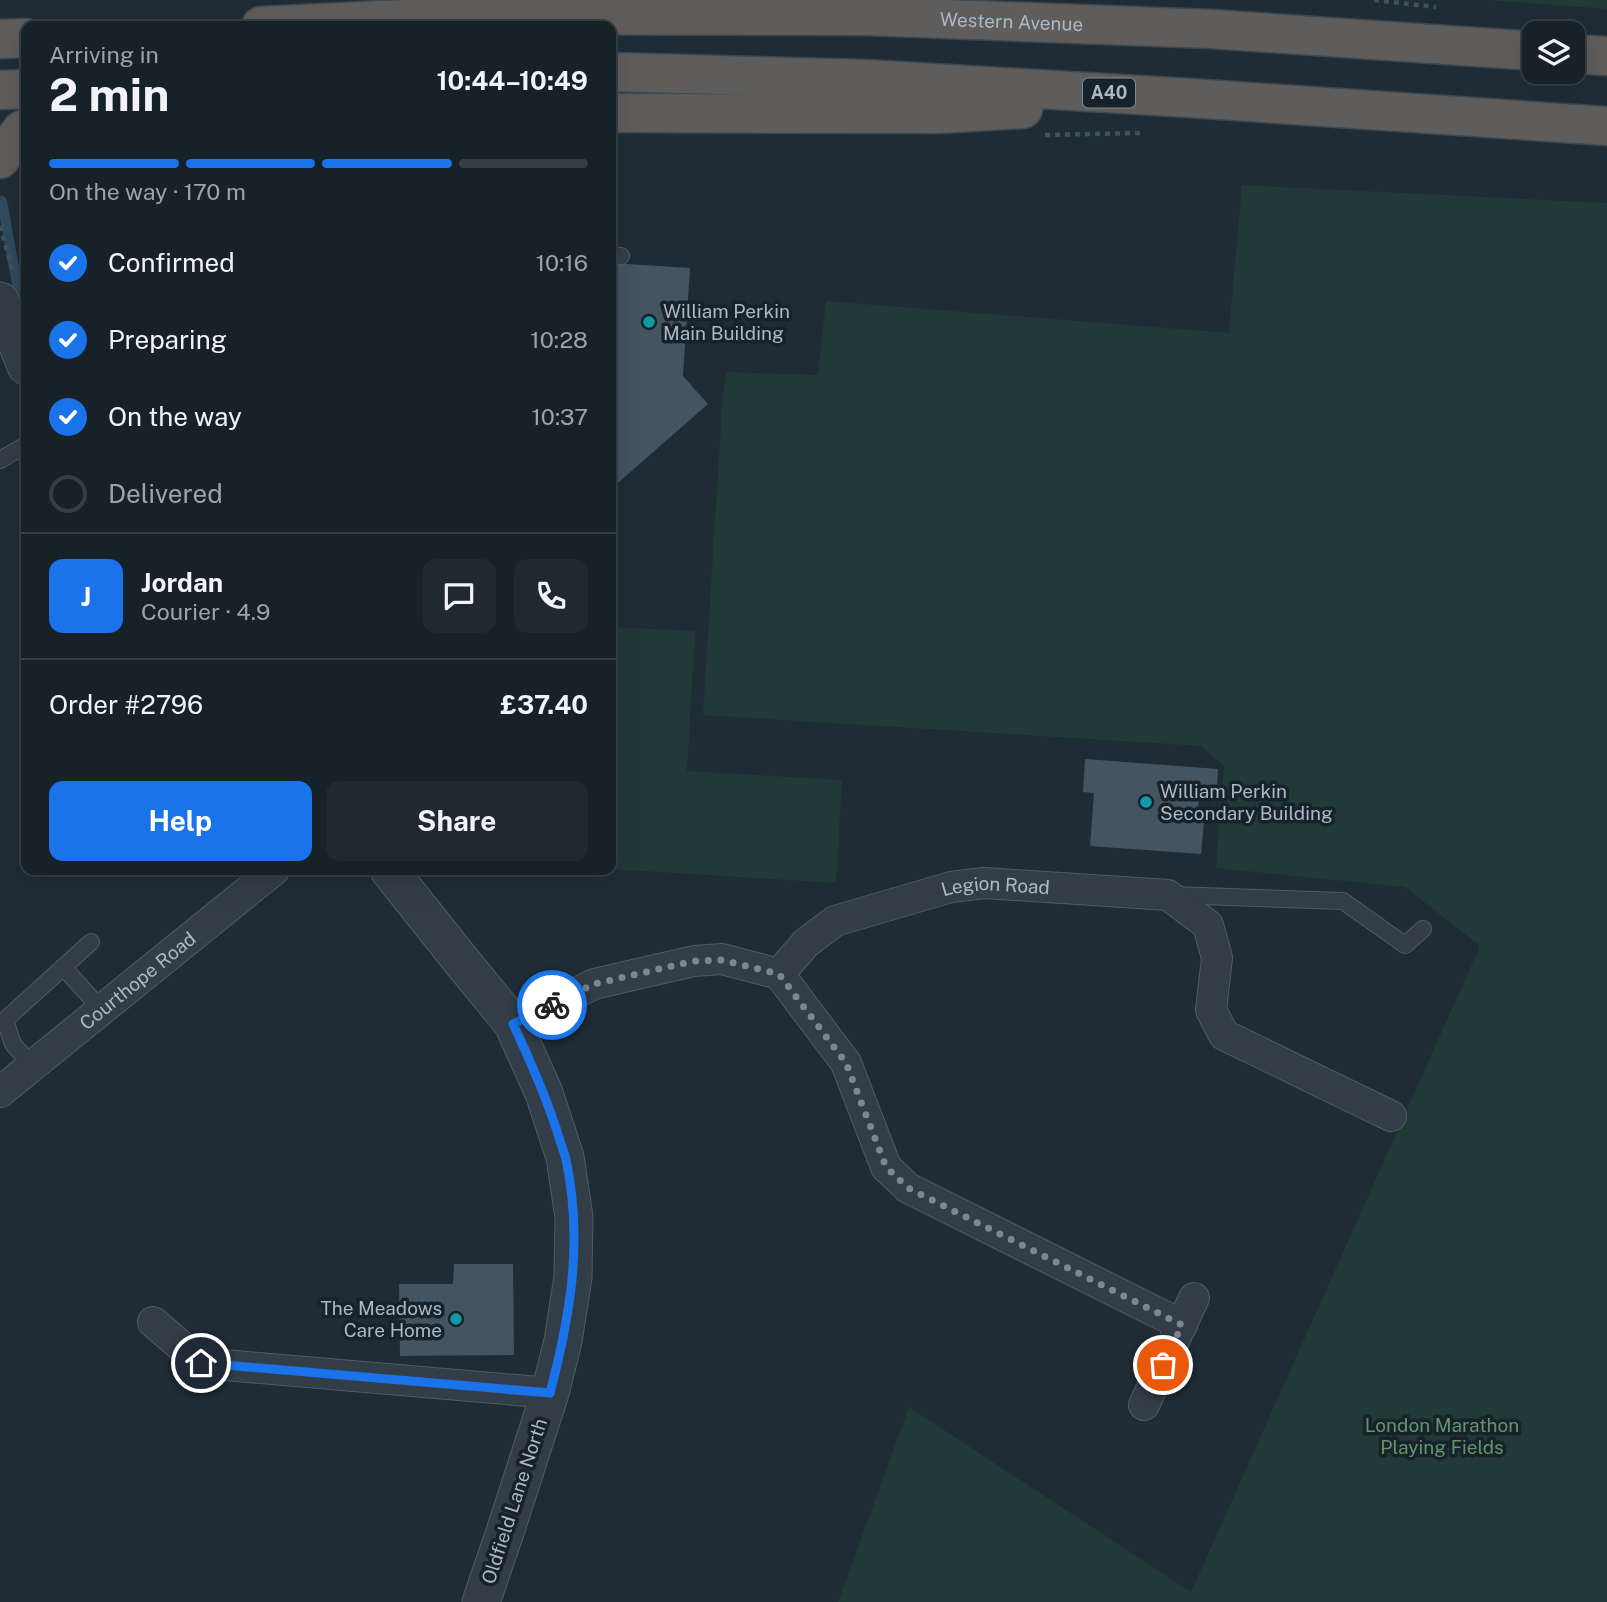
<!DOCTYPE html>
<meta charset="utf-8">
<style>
:root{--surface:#172128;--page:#202930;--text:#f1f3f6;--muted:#9ea3a8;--line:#363e45;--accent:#1a73e8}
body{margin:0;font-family:"Public Sans",sans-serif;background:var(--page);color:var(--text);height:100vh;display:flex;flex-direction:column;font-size:26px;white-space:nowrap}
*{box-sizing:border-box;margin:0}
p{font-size:23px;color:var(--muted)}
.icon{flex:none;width:38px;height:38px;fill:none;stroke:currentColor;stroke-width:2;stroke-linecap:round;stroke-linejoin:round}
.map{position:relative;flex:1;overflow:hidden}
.side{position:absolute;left:21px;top:21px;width:595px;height:854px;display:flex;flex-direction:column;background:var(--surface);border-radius:14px;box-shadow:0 7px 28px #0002,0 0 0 2px var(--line)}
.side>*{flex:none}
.controls{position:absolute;left:1522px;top:21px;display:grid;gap:14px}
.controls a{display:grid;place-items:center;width:63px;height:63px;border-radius:14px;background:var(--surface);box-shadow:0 7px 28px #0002,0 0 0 2px var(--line);font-size:35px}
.pin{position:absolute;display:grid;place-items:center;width:60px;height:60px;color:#fff;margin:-30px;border:4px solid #fff;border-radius:50%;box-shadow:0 2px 7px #0007}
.courier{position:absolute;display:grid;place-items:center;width:70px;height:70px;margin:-35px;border:5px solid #1a73e8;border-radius:50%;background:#fff;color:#222;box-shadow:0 2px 9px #0007}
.headline em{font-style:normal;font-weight:700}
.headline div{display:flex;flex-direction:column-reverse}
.headline{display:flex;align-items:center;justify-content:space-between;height:119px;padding:0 28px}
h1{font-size:46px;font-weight:700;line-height:52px}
.bar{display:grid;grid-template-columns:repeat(4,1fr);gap:10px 7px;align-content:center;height:84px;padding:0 28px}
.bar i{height:9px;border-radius:5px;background:var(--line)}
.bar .on{background:var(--accent)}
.bar p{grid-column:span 4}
.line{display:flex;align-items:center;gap:18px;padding:0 28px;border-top:2px solid var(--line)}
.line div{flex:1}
.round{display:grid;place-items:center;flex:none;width:74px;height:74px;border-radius:14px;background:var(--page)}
ol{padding:0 28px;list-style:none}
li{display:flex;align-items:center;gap:21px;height:77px}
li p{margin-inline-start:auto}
li .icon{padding:7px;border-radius:50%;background:var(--accent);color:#fff;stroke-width:4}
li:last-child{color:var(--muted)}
li i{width:38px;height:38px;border:4px solid var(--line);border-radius:50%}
.button{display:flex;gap:14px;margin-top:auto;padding:14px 28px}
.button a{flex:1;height:80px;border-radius:14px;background:var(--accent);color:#fff;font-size:28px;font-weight:700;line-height:80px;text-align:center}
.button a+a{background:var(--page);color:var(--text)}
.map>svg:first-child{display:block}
</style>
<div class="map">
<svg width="1607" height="1602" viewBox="0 0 1607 1602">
<rect width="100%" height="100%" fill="#1f2c36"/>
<path fill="#213937" d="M1486,0H1607V9Z
M1242,185L1607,203V1602H838L909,1407L1191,1592L1480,946L1405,887L1216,868L1224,766L1201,746L703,715L723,392L727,372L818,375L826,301L1229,333Z
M611,627L695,631L687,771L842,780L836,883L611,869Z"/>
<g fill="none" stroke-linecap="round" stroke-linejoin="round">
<path stroke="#314a5e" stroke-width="10" d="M2,201L20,301L26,315"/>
</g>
<path fill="#445460" d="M611,263L690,268L683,376L708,404L611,489Z
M1085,759L1218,769L1217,789L1200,788L1198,811H1205L1201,854L1090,846L1094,793L1083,792Z
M454,1264H513L514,1355L400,1356L399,1284H453Z"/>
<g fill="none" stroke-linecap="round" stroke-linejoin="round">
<defs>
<path id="service" d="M611,255L621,256
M0,460L26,445
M1174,895L1343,901L1405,945L1423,929
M63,967L102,1010
M32,1066L13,1044L5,1020L91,942"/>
<g id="minor">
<path d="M779,974L846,1063L886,1167L908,1188L1182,1325"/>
<path id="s1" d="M513,1024L594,984L694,961L722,959L779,974L806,943L835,921L951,887L984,883L1168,895L1208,925L1217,958L1211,1010L1224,1035L1391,1116"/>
<path id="s2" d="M0,1092L274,870"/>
<path d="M153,1322L201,1363L550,1393"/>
<path d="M1144,1405L1194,1298"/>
</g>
<path id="tertiary" d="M0,301L26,366
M389,870L459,958L513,1024L544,1093L565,1157L574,1217L573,1277L563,1341L550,1393L505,1532L481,1602"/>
<g id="trunk">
<path id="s3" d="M261,26L487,15L867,16L1211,29L1535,51"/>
<path d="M0,39L26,38"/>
<path d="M1573,54L1607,56"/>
<path d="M611,72L865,79L1190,98L1607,126"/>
<path d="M0,90L26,89"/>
<path d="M611,113L938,114L1023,109"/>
<path d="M0,159L22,130"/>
</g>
</defs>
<use href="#service" stroke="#505b65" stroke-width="18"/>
<use href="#minor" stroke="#505b65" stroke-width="32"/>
<use href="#tertiary" stroke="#505b65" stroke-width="39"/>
<use href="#trunk" stroke="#3d4851" stroke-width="41"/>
<path stroke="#3e5453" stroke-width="4.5" stroke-dasharray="5 5" stroke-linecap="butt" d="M1374,0L1436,7
M1045,135L1141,133
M0,226L13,272"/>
<use href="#service" stroke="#323d47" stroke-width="16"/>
<use href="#minor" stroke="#323d47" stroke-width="30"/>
<use href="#tertiary" stroke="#323d47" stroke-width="37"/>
<use href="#trunk" stroke="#5e5d5b" stroke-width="38"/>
</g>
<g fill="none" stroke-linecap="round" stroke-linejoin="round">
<path stroke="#7b8792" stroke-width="7" stroke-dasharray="0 12.6" d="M552,1005L594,984L694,961L722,960L779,974L846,1063L886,1167L908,1188L1182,1325L1163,1365"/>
<path stroke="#1a73e8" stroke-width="9" d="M201,1363L550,1393C571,1313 583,1241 566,1159C563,1149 559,1138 556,1128C544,1092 529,1058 513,1024L552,1005"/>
</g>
<g fill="#0f9aa8" stroke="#18222b" stroke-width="2.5">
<circle cx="649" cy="322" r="7"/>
<circle cx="1146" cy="802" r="7"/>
<circle cx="456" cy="1319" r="7"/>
</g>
<g text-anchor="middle" stroke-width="7" stroke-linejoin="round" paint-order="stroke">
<rect fill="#18222b" stroke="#808b96" stroke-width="2" x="1083" y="78.5" width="52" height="29" rx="5"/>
<g font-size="18" font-weight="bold" fill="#acb8c4">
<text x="1109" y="99">A40</text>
</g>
<g font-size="19" fill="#acb8c4" stroke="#18222b">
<text dy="7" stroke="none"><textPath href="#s3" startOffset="751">Western Avenue</textPath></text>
<text dy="7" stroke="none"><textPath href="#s1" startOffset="523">Legion Road</textPath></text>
<text dy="7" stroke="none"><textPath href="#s2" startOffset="177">Courthope Road</textPath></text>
<text transform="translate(514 1501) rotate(-72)" y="7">Oldfield Lane North</text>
</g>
<g font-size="19" fill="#acb8c4" stroke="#18222b" text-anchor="start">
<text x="663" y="318">William Perkin<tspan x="663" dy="22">Main Building</tspan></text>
<text x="1160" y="798">William Perkin<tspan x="1160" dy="22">Secondary Building</tspan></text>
<text x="442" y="1315" text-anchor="end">The Meadows<tspan x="442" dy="22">Care Home</tspan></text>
</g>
<g font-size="19" fill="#639468" stroke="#18222b">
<text x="1442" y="1432">London Marathon<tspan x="1442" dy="22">Playing Fields</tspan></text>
</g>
</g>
</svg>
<div class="controls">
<a><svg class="icon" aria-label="layers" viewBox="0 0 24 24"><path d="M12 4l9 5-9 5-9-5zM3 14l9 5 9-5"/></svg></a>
</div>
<div class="pin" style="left:1163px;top:1365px;background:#ea580c"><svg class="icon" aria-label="bag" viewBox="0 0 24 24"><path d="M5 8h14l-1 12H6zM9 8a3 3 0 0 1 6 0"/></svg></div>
<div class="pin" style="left:201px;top:1363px;background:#1f2937"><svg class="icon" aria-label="home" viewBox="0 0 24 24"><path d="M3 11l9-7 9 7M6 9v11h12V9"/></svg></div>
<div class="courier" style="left:552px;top:1005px"><svg class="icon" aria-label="bike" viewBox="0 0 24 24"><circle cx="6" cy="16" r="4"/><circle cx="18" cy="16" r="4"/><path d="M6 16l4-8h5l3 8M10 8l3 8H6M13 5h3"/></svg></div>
<section class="side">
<div class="headline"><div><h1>2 min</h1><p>Arriving in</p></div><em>10:44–10:49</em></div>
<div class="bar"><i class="on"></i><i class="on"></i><i class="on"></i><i></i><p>On the way · 170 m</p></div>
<ol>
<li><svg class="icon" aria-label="check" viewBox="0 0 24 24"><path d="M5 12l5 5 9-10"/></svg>Confirmed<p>10:16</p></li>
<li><svg class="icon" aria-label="check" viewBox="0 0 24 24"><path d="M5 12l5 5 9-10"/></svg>Preparing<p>10:28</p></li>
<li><svg class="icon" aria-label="check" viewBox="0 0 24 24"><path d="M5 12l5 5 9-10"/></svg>On the way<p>10:37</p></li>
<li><i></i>Delivered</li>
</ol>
<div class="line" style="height:126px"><b class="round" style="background:var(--accent);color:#fff">J</b><div><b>Jordan</b><p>Courier · 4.9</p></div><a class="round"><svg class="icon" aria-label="chat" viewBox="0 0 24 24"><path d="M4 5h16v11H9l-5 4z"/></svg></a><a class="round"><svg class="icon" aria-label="phone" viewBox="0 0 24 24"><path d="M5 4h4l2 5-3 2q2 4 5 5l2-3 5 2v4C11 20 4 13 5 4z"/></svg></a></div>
<div class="line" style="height:91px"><div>Order #2796</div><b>£37.40</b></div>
<div class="button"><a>Help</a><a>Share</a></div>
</section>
</div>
